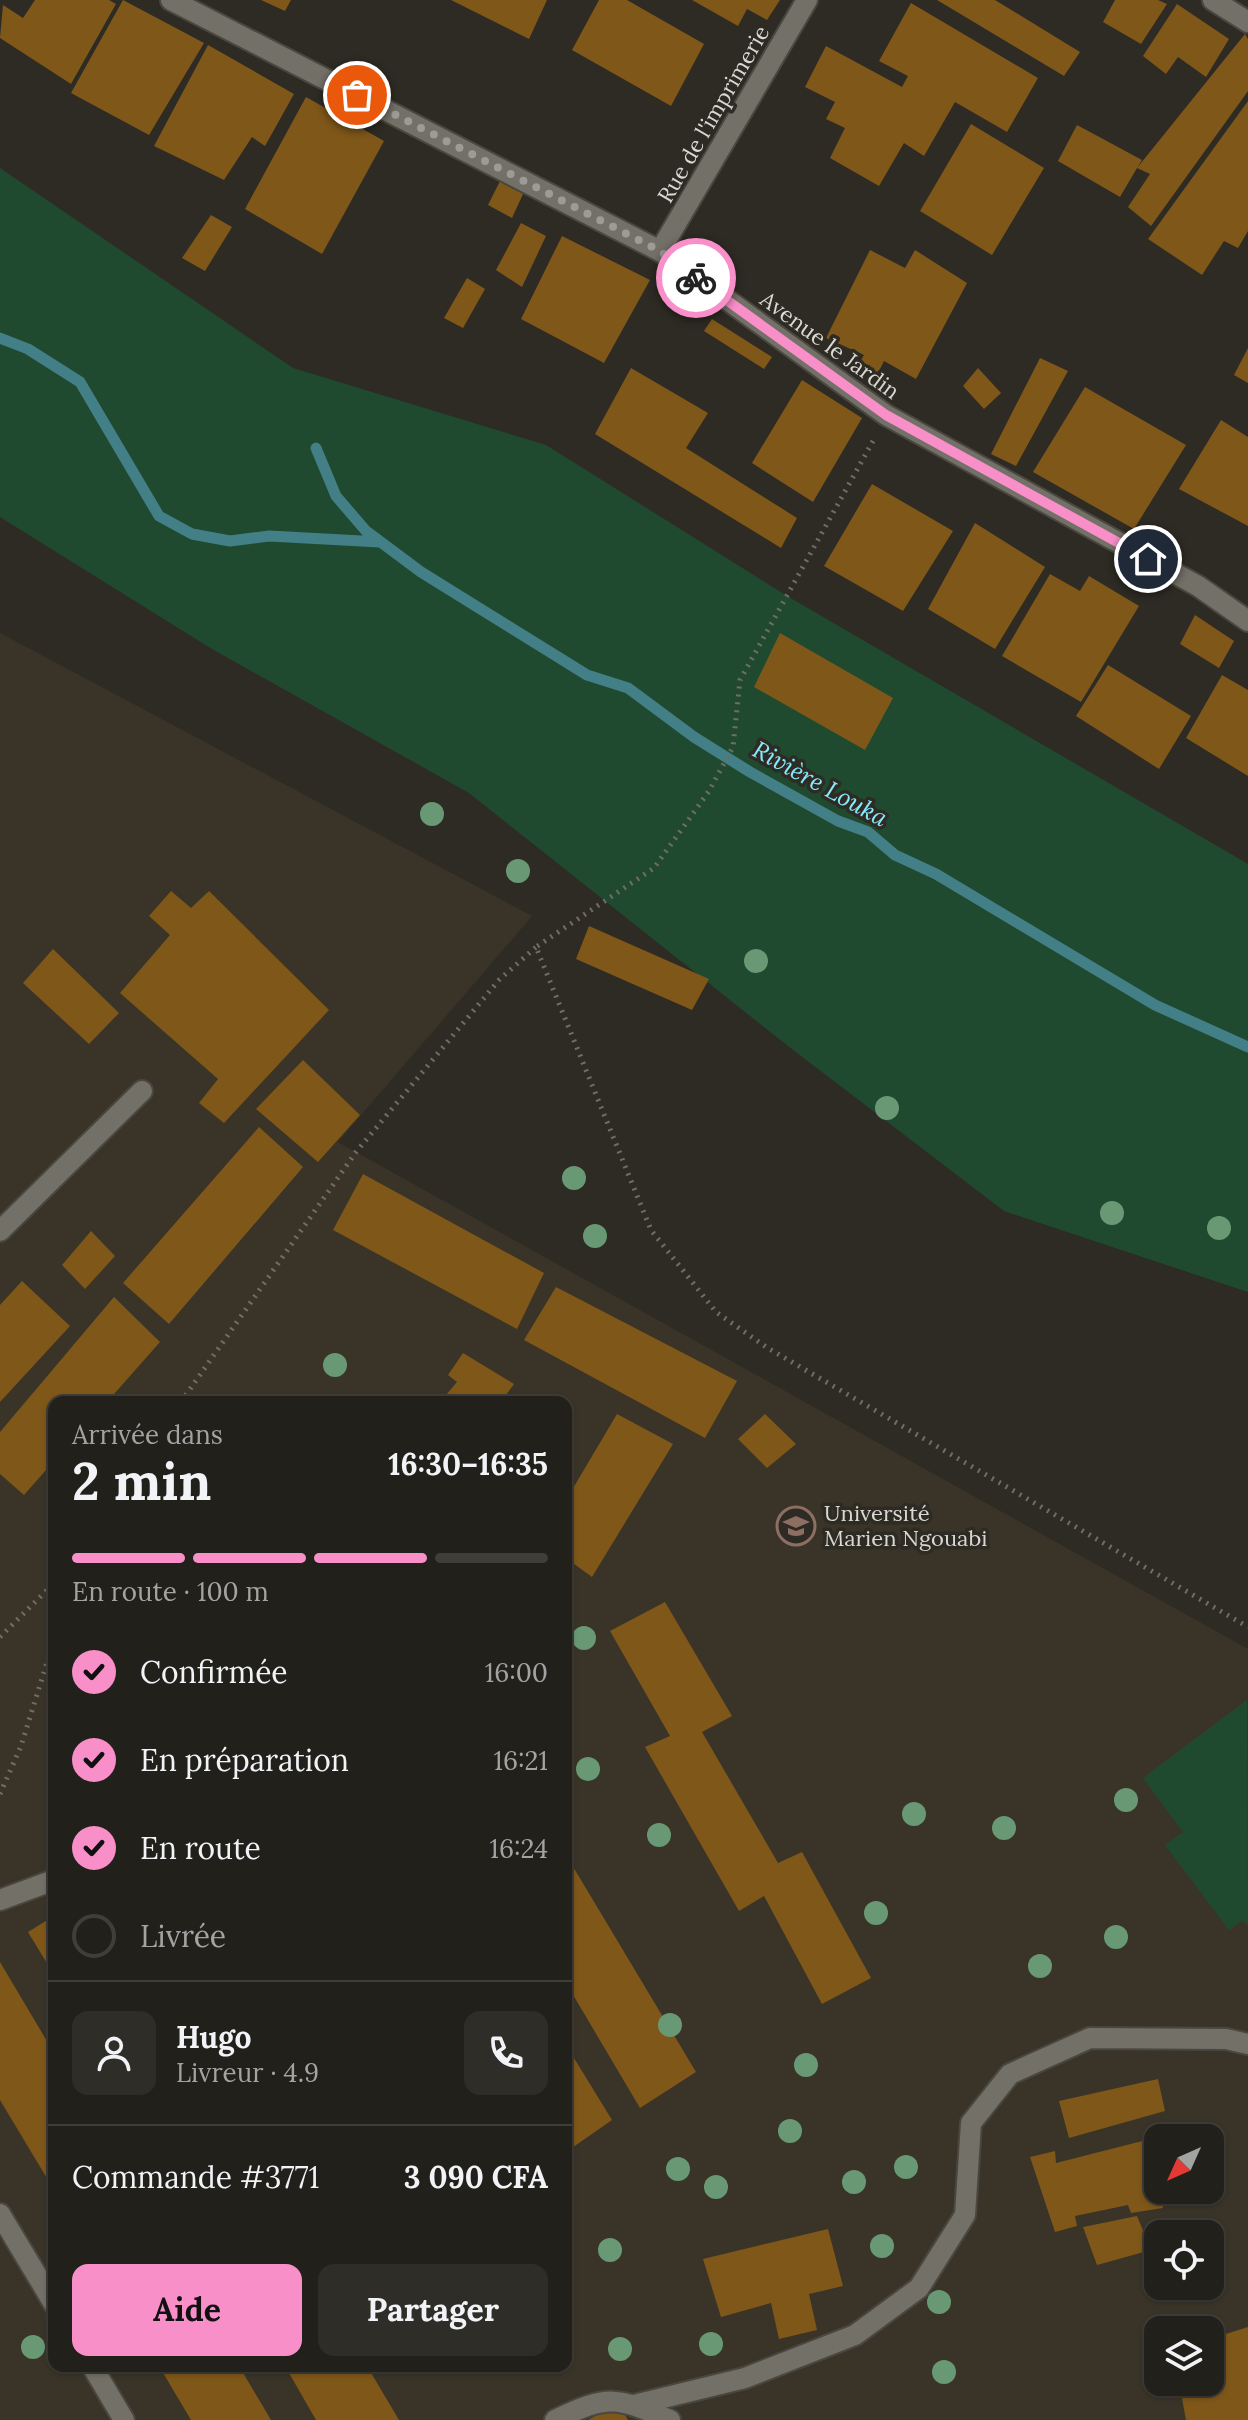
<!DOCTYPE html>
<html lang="fr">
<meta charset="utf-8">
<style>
:root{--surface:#22201b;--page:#2e2d28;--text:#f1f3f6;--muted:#a2a3a3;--line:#3f3e3a;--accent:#f98fc9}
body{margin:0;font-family:Lora,serif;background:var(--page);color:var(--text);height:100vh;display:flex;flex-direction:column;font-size:30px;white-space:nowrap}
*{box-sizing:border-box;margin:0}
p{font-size:26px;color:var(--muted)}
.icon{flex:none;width:44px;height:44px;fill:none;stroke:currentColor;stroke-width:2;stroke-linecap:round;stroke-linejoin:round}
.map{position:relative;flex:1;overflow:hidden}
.panel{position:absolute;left:48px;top:1396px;width:524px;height:976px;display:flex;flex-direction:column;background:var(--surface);border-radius:16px;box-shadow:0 2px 6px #0004,0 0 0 2px var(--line)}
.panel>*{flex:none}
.needle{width:52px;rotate:225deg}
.buttons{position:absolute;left:1144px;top:2124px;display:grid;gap:16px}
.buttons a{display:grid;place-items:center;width:80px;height:80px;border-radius:16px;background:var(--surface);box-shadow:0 2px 6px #0004,0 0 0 2px var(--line);font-size:40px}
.pin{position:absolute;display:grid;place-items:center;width:68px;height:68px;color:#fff;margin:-34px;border:4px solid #fff;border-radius:50%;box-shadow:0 2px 8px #0007}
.courier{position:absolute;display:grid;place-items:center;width:80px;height:80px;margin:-40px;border:6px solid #f98fc9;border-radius:50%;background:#fff;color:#222;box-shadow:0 2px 10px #0007}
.overview em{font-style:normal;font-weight:700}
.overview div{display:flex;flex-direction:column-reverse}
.overview{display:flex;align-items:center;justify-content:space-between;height:136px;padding:0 24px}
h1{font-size:52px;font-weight:700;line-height:60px}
.bar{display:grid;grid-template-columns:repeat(4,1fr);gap:12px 8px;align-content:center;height:96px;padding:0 24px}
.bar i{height:10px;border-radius:6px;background:var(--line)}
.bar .active{background:var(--accent)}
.bar p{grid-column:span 4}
.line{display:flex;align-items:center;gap:20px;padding:0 24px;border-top:2px solid var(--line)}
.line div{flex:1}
.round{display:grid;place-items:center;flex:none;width:84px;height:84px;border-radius:16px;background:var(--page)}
ol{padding:0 24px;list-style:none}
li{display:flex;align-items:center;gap:24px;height:88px}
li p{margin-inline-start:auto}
li .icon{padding:8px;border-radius:50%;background:var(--accent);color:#111;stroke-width:4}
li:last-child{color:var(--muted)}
li i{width:44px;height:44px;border:4px solid var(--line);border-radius:50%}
.action{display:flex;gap:16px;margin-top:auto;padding:16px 24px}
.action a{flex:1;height:92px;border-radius:16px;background:var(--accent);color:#111;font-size:32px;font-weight:700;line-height:92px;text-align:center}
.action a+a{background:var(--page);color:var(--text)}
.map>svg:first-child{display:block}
</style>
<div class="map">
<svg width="1248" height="2420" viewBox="0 0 1248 2420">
<rect width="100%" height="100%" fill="#2e2b24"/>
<path fill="#3a3428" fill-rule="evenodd" d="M0,633L532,916L338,1142L1248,1649V2420H0ZM54,1402H566V2366H54ZM1158,2138H1210V2190H1158ZM1158,2234H1210V2286H1158ZM1158,2330H1210V2382H1158Z"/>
<path fill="#204a30" d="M0,168L293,368L546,445L787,596L1248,864V1292L1004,1211L788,1046L469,793L212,649L0,517Z
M1247,1700L1248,1926L1243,1920L1229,1930L1165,1845L1183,1832L1143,1778Z"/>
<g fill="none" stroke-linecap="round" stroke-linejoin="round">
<path stroke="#437f86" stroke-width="11" d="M0,338L28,349L80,382L159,516L192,534L230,541L269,536L380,542
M316,448L336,496L366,531L421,572L587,675L628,688L694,737L750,772L838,821L868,832L895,855L936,874L1155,1005L1248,1047"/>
</g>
<path fill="#7f5719" d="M35,0H109L116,4L71,84L0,38L3,5L23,18Z
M123,0L204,43L149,135L71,93Z
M261,0H291L285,11Z
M451,0H547L529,39Z
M599,0H627L704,44L671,106L572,50Z
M692,0H780L767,20L747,9L738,26Z
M937,0H995L1080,52L1064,76Z
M1115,0H1158L1167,4L1141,44L1103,22Z
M911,3L1038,78L1007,132L955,102L924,156L904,143L879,186L830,158L845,128L826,119L835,102L805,87L826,46L902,87L908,76L879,61Z
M1177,4L1229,39L1206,77L1178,57L1166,74L1143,56Z
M1245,34L1248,39V91L1151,226L1128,207L1150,174L1137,168L1120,197L1058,161L1077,125L1142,160L1137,168Z
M208,45L294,94L265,146L252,137L224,180L154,146Z
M306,97L384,141L322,254L245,209Z
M1248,101V231L1238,248L1224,241L1202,275L1148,239Z
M971,124L1044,168L992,255L920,211Z
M500,181L524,192L512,218L488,205Z
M211,215L232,227L205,271L182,258Z
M521,223L546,236L522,287L496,270Z
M562,236L650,280L604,363L521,319Z
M870,250L905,268L915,250L967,283L916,379L884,361L873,383L853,374L864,355L826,338Z
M467,278L485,289L463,328L444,318Z
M712,319L772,357L764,369L704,331Z
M1248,348V383L1234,375Z
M1040,358L1068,371L1016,466L991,454Z
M631,368L708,413L686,448L797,518L781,548L595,434Z
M978,368L1001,393L984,409L963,386Z
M802,380L862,418L813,502L752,463Z
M1085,387L1186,445L1134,529L1033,472Z
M1221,420L1248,437V526L1179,489Z
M872,484L953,531L903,611L824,566Z
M975,523L1045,567L995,649L928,609Z
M1050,574L1080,591L1089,576L1139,606L1081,702L1002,656Z
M1195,615L1234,641L1219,668L1180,644Z
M780,633L893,698L865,750L754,687Z
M1108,665L1191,716L1159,769L1076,716Z
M1222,675L1248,690V776L1186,738Z
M171,891L191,908L209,891L329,1010L224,1123L199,1103L218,1079L120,993L170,935L149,916Z
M589,926L709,979L692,1010L576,959Z
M53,949L119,1013L89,1044L23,983Z
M303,1060L360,1115L318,1162L256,1109Z
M259,1127L303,1167L169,1324L123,1283Z
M363,1174L544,1273L517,1329L333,1230Z
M91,1231L115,1256L85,1289L62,1265Z
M22,1281L70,1326L0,1402V1305Z
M556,1287L737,1381L705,1438L524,1340Z
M114,1297L160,1342L107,1402H54V1461L24,1495L0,1474V1432Z
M463,1353L514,1384L501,1402H440L457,1382L448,1375Z
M617,1414L673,1444L592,1577L566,1558V1500Z
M765,1414L796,1444L767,1468L738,1439Z
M665,1602L732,1716L702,1732L778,1863L802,1852L871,1978L822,2004L764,1896L739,1911L645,1747L670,1736L610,1631Z
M566,1855L696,2072L640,2108L566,1983Z
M54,1916V1975L28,1932Z
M0,1962L54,2053V2190L0,2100Z
M566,2045L612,2120L566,2152Z
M1158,2079L1165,2111L1069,2138L1059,2101Z
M1199,2127L1204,2138H1158V2137Z
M1158,2137V2190L1181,2191L1162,2196L1163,2208L1131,2213L1128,2205L1075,2216L1077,2226L1055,2232L1030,2157L1055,2151L1056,2163Z
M1210,2153L1221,2181L1210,2184Z
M1137,2216L1151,2250L1097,2265L1083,2227Z
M828,2229L843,2286L809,2294L817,2330L779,2339L771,2303L721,2317L703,2259Z
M1248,2327V2420H1186L1179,2382H1210V2339Z
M159,2366H239L271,2420H191Z
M285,2366H367L399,2420H316Z
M618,2403L628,2420H588Z"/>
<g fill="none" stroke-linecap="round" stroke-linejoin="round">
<defs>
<path id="minor" d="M171,0L660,251L886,415L1198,586L1248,621
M1213,0L1248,22
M660,251L807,0
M0,1231L142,1091
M0,1900L54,1880
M0,2214L54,2304
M92,2366L124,2420
M634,2405L745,2378L855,2335L919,2288L965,2215L971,2123L1010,2074L1090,2038L1226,2039L1248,2044
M555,2420C609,2394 616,2397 670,2420"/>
</defs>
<use href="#minor" stroke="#494740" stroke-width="24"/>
<path stroke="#706d67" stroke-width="5" stroke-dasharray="2 6" stroke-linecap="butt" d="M873,441L740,680L733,747L709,791L654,868L536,947L651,1230L716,1312L766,1347L1248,1627
M181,1402L356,1152L499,980L536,947
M0,1637L54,1583
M0,1794L21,1746L54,1640"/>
<use href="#minor" stroke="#737068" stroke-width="20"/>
</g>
<g fill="#689974">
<circle cx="432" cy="814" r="12"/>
<circle cx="518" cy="871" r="12"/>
<circle cx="756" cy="961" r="12"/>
<circle cx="887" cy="1108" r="12"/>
<circle cx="574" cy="1178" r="12"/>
<circle cx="1112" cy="1213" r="12"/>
<circle cx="1219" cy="1228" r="12"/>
<circle cx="595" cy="1236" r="12"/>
<circle cx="335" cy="1365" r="12"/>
<circle cx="584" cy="1638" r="12"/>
<circle cx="588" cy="1769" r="12"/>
<circle cx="1126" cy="1800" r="12"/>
<circle cx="914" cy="1814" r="12"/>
<circle cx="1004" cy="1828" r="12"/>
<circle cx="659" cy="1835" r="12"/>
<circle cx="876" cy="1913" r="12"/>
<circle cx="1116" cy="1937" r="12"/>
<circle cx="1040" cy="1966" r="12"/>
<circle cx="670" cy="2025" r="12"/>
<circle cx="806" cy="2065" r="12"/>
<circle cx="790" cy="2131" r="12"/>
<circle cx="906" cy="2167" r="12"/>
<circle cx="678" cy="2169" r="12"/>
<circle cx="854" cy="2182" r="12"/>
<circle cx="716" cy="2187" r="12"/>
<circle cx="882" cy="2246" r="12"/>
<circle cx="610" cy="2250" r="12"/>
<circle cx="939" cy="2302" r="12"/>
<circle cx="711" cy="2344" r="12"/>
<circle cx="33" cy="2347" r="12"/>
<circle cx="620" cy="2349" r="12"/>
<circle cx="944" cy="2372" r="12"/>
</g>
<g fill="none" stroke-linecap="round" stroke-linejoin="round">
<path stroke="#9e9b96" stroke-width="8" stroke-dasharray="0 14.4" d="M357,95L660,251L696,278"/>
<path stroke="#f98fc9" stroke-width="10" d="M696,278L886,415L1148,559"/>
</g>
<defs>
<symbol id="university-ring" viewBox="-11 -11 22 22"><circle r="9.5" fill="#2e2b24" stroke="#8d6e63" stroke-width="1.5"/><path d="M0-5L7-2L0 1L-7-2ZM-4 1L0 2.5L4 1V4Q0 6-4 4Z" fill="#8d6e63"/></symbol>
</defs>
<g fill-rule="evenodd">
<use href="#university-ring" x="774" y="1504" width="44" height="44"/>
</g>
<g text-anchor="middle" stroke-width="7" stroke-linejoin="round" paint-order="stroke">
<g font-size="22" fill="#dad8d3" stroke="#2e2b24">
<text transform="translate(713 114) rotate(-60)" y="8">Rue de l'imprimerie</text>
<text transform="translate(830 345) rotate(36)" y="8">Avenue le Jardin</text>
</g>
<g font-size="22" fill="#dad8d3" stroke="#2e2b24" text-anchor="start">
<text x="824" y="1521">Université<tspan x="824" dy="25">Marien Ngouabi</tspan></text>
</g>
<g font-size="24" font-style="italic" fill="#86eafc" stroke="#2e2b24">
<text transform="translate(820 784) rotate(29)" y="8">Rivière Louka</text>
</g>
</g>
</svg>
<div class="buttons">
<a><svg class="needle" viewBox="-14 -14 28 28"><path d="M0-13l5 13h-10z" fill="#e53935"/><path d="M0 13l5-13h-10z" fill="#a2a3a3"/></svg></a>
<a><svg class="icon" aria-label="locate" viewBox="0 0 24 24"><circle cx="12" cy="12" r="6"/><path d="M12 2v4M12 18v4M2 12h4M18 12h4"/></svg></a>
<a><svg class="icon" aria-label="layers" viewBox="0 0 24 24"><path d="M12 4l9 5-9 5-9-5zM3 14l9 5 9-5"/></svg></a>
</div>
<div class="pin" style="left:357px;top:95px;background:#ea580c"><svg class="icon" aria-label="bag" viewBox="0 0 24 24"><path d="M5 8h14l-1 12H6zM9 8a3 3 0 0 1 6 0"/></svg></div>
<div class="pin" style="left:1148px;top:559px;background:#1f2937"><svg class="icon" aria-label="home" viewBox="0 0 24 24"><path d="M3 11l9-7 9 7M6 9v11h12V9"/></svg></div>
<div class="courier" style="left:696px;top:278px"><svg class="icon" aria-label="bike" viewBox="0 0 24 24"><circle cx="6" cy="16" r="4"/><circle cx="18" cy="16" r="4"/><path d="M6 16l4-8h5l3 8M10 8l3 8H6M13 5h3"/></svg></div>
<section class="panel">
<div class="overview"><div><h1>2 min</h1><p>Arrivée dans</p></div><em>16:30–16:35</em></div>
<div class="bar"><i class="active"></i><i class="active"></i><i class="active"></i><i></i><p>En route · 100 m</p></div>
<ol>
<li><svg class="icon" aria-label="check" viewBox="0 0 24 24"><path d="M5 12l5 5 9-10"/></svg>Confirmée<p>16:00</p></li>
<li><svg class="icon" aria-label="check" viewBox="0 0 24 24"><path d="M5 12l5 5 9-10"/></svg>En préparation<p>16:21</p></li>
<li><svg class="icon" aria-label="check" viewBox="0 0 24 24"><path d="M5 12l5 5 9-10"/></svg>En route<p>16:24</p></li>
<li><i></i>Livrée</li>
</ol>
<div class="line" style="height:144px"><a class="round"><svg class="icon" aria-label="person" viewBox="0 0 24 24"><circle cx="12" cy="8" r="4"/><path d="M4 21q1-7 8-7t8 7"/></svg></a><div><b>Hugo</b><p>Livreur · 4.9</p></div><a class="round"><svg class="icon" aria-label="phone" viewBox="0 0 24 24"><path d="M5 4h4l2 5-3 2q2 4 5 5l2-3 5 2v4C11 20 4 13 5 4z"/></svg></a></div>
<div class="line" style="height:104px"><div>Commande #3771</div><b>3 090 CFA</b></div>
<div class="action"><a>Aide</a><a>Partager</a></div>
</section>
</div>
